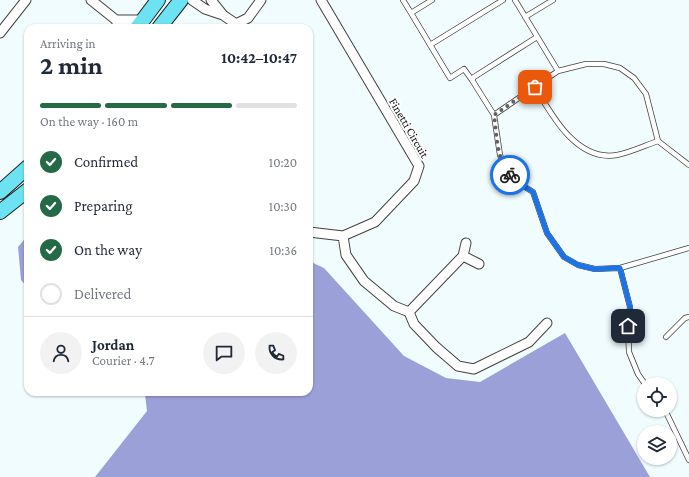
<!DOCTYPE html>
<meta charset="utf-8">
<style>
:root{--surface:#fff;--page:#f2f2f3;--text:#1f2937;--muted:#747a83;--line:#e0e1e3;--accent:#246a46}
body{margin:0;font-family:"Crimson Pro",serif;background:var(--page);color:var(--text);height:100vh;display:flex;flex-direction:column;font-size:15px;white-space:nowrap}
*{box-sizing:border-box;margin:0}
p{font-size:13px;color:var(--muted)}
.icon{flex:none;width:22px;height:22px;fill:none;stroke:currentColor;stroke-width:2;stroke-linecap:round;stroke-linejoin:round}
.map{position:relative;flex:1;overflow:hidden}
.details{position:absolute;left:24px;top:24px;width:289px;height:372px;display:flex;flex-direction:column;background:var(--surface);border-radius:12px;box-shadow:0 1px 3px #0004}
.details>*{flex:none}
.fabs{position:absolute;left:637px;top:377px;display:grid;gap:8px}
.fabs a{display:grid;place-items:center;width:40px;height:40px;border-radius:50%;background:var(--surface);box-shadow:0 1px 3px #0004;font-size:20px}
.pin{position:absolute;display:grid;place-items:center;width:34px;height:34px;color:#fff;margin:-17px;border-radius:8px;box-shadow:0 2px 6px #0006}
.courier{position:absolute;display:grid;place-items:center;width:40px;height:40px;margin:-20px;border:3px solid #1a73e8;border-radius:50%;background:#fff;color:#222;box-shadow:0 1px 5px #0007}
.summary em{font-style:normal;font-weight:700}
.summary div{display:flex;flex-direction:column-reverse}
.summary{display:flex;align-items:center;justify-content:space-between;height:68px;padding:0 16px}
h1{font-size:26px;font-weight:700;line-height:30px}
.bar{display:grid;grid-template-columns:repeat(4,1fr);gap:6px 4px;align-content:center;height:48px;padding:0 16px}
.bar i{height:5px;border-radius:3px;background:var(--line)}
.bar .selected{background:var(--accent)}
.bar p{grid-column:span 4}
.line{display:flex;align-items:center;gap:10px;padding:0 16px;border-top:1px solid var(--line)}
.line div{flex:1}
.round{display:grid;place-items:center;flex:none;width:42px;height:42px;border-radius:21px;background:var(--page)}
ol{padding:0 16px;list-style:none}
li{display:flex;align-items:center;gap:12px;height:44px}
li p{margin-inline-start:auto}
li .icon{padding:4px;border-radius:50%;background:var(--accent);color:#fff;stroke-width:4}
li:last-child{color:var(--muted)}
li i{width:22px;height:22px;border:2px solid var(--line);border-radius:50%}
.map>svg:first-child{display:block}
</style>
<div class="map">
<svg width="689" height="477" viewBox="0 0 689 477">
<rect width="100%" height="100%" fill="#f1fcfe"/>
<path fill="#9ba0d8" d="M28,235V288L21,280L18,247Z
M309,261L324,268L404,356L446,378L480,382L565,333L650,477H95L147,411L145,394L143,392H309Z"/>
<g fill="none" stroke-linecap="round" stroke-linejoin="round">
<defs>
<path id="service" d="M403,0L411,13
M432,0L411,13L450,78L464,69L472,80
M515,0L558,71
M525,17L553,0
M537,37L474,77L472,80L494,115L500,155L506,170L517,182L533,192L547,233L564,257L578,265L595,269L620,268L689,248
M430,45L503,0
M535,87C552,116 577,162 617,155C629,153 646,145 658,141
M494,115L558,71L586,64H604L620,68L634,78L646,94L658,141L689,165
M620,268L630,307L628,326L629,352L638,374L645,384
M666,337L685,318L689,317
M665,410L689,460"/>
<path id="minor" d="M91,0L116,20L119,28
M192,0L205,9L223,15
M211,0L223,15L236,24
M116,20H143
M236,24L248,18L261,0
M0,33L26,0
M309,232L343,236L375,222L414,181L419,166L321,0
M343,236L346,255L364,281L394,306L409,312L463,256L466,243
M463,256L479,264
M409,312L414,324L436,347L458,366L474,369L529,342L547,323"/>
<path id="primary" d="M137,28L158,0
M159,28L181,0
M0,192L28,167
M0,212L28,190"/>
</defs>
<use href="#service" stroke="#424242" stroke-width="6"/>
<use href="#minor" stroke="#424242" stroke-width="11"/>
<use href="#primary" stroke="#202020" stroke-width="16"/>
<use href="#service" stroke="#fff" stroke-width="4.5"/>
<use href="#minor" stroke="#fff" stroke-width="9"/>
<use href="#primary" stroke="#6ce2f3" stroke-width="14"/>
</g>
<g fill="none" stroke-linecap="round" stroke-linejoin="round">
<path stroke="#5e6263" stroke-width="4" stroke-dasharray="0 7.2" d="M510,175C496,159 497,134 494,115L535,87"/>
<path stroke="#1a73e8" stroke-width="5" d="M510,175L517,182L533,192L547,233L564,257L578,265L594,269L620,268L630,307L628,326"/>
</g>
<g text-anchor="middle" stroke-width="4" stroke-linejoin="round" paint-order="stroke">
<g font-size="12" fill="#0f0f0f" stroke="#fff">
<text transform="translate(409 128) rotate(60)" y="4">Finetti Circuit</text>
</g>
</g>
</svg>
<div class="fabs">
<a><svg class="icon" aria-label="locate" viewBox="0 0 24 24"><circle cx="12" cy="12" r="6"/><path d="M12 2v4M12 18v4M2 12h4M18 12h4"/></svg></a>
<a><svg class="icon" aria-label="layers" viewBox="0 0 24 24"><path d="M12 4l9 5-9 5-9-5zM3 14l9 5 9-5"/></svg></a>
</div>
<div class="pin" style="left:535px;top:87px;background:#ea580c"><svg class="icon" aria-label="bag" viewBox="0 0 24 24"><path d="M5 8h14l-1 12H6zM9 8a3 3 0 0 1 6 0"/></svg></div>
<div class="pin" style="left:628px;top:326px;background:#1f2937"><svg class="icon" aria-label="home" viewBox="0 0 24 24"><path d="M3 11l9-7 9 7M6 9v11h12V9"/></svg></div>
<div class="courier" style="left:510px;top:175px"><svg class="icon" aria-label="bike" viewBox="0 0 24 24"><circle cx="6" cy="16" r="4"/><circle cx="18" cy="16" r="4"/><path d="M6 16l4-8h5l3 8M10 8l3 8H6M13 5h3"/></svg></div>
<section class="details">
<div class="summary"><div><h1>2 min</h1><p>Arriving in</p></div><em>10:42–10:47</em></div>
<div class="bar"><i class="selected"></i><i class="selected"></i><i class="selected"></i><i></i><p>On the way · 160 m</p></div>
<ol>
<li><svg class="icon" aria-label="check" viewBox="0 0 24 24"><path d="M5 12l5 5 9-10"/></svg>Confirmed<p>10:20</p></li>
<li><svg class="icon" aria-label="check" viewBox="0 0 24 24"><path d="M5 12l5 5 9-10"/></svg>Preparing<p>10:30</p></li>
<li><svg class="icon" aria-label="check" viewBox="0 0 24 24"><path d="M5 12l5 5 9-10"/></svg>On the way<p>10:36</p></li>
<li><i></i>Delivered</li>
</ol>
<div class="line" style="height:72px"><a class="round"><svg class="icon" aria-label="person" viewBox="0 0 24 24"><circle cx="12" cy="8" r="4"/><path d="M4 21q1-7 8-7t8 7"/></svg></a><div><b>Jordan</b><p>Courier · 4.7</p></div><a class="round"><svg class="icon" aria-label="chat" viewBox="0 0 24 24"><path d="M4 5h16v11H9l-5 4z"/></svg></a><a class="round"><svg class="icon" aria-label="phone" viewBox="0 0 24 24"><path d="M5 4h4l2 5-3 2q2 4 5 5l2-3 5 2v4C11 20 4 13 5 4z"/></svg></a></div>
</section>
</div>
